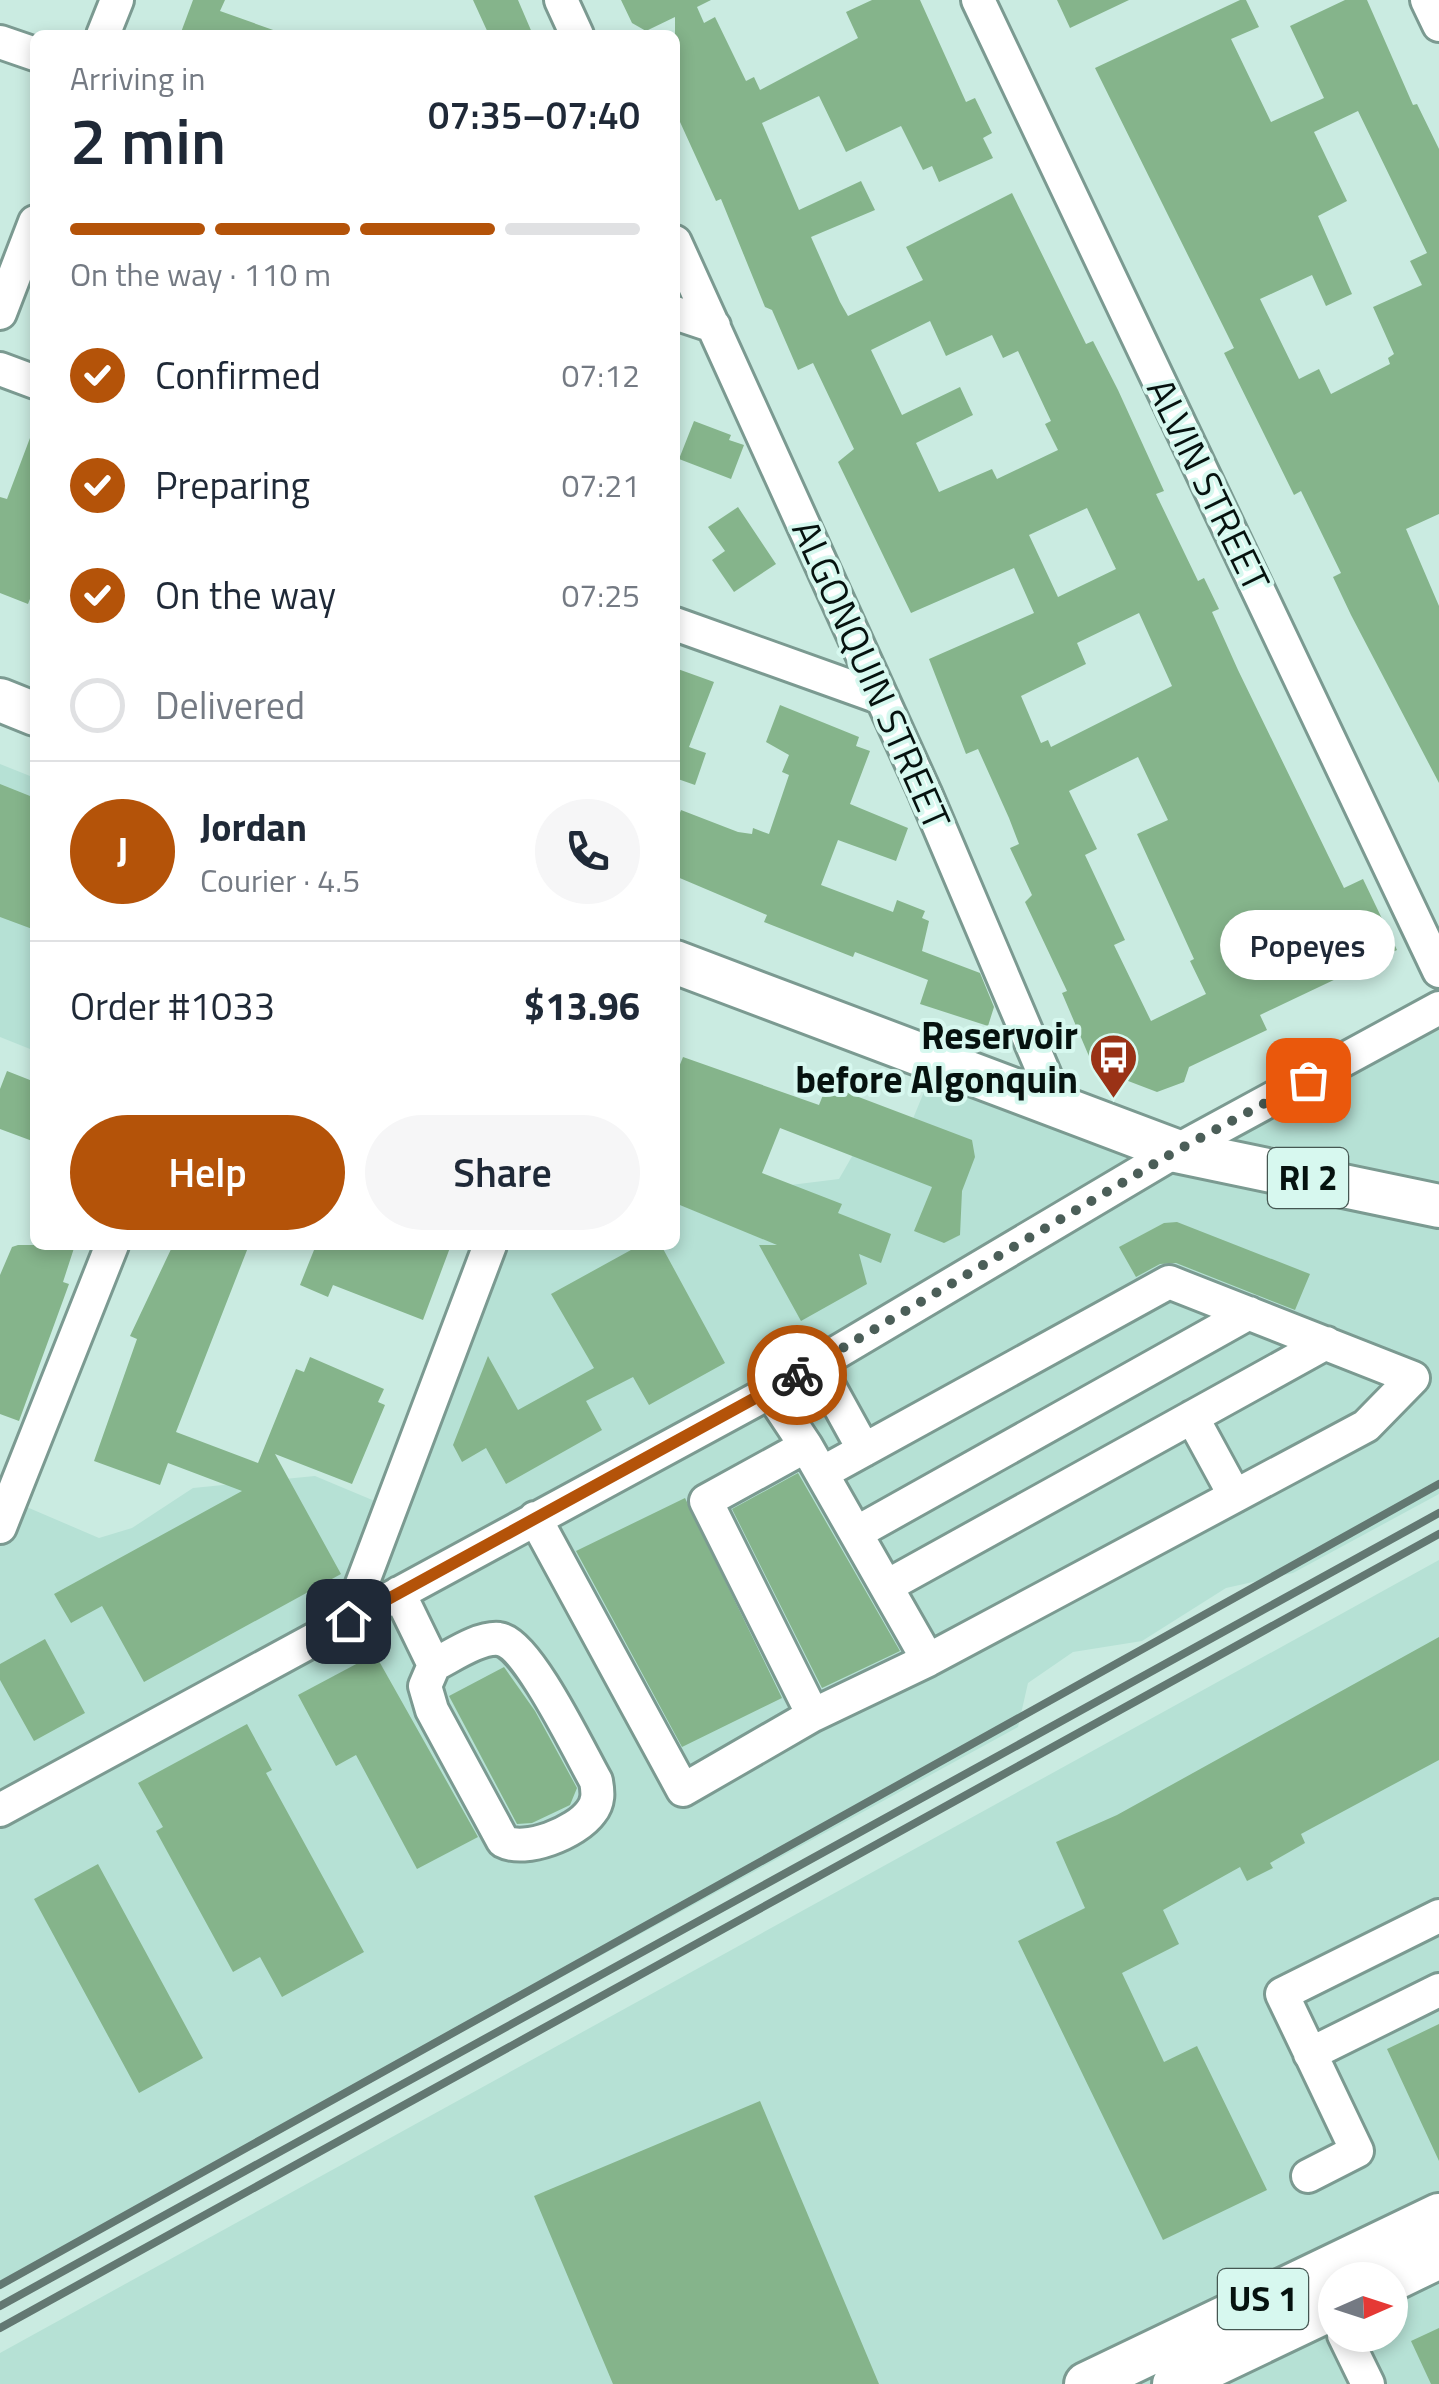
<!DOCTYPE html>
<meta charset="utf-8">
<style>
:root{--surface:#fff;--page:#f6f6f7;--text:#1f2937;--muted:#747a83;--line:#e0e1e3;--accent:#b45309}
body{margin:0;font-family:"Titillium Web",sans-serif;background:var(--page);color:var(--text);height:100vh;display:flex;flex-direction:column;font-size:38px;white-space:nowrap}
*{box-sizing:border-box;margin:0}
p{font-size:32px;color:var(--muted)}
.icon{flex:none;width:55px;height:55px;fill:none;stroke:currentColor;stroke-width:2;stroke-linecap:round;stroke-linejoin:round}
.map{position:relative;flex:1;overflow:hidden}
.details{position:absolute;left:30px;top:30px;width:650px;height:1220px;display:flex;flex-direction:column;background:var(--surface);border-radius:15px;box-shadow:0 5px 15px #0003}
.details>*{flex:none}
.needle{width:65px;rotate:87deg}
.buttons{position:absolute;left:1318px;top:2262px;display:grid;gap:20px}
.buttons a{display:grid;place-items:center;width:90px;height:90px;border-radius:50%;background:var(--surface);box-shadow:0 5px 15px #0003;font-size:50px}
.pin{position:absolute;display:grid;place-items:center;width:85px;height:85px;color:#fff;margin:-42px;border-radius:20px;box-shadow:0 5px 15px #0006}
.courier{position:absolute;display:grid;place-items:center;width:100px;height:100px;margin:-50px;border:8px solid #b45309;border-radius:50%;background:#fff;color:#222;box-shadow:0 2px 12px #0007}
.bubble{position:absolute;height:70px;border-radius:35px;background:var(--surface);box-shadow:0 5px 15px #0003;font-size:32px;font-weight:600;line-height:70px;text-align:center}
.overview em{font-style:normal;font-weight:600}
.overview div{display:flex;flex-direction:column-reverse}
.overview{display:flex;align-items:center;justify-content:space-between;height:170px;padding:0 40px}
h1{font-size:65px;font-weight:600;line-height:75px}
.bar{display:grid;grid-template-columns:repeat(4,1fr);gap:15px 10px;align-content:center;height:120px;padding:0 40px}
.bar i{height:12px;border-radius:8px;background:var(--line)}
.bar .on{background:var(--accent)}
.bar p{grid-column:span 4}
.line{display:flex;align-items:center;gap:25px;padding:0 40px;border-top:2px solid var(--line)}
.line div{flex:1}
.round{display:grid;place-items:center;flex:none;width:105px;height:105px;border-radius:52px;background:var(--page)}
ol{padding:0 40px;list-style:none}
li{display:flex;align-items:center;gap:30px;height:110px}
li p{margin-inline-start:auto}
li .icon{padding:10px;border-radius:50%;background:var(--accent);color:#fff;stroke-width:4}
li:last-child{color:var(--muted)}
li i{width:55px;height:55px;border:5px solid var(--line);border-radius:50%}
.button{display:flex;gap:20px;margin-top:auto;padding:20px 40px}
.button a{flex:1;height:115px;border-radius:60px;background:var(--accent);color:#fff;font-size:40px;font-weight:600;line-height:115px;text-align:center}
.button a+a{background:var(--page);color:var(--text)}
.map>svg:first-child{display:block}
</style>
<div class="map">
<svg width="1439" height="2384" viewBox="0 0 1439 2384">
<rect width="100%" height="100%" fill="#caebe1"/>
<path fill="#b6e1d5" fill-rule="evenodd" d="M0,764L35,778V1051L0,1037Z
M1439,1012V1494L1293,1573L1226,1588L1142,1641L1073,1652L1028,1683L1018,1727L0,2285V1534L15,1502L99,1538L132,1528L193,1488L315,1476L389,1507L493,1245H675V1199L839,1179L858,1146L905,1138L931,1075L1162,1150Z
M1439,1560V2384H0V2353ZM1335,2280H1390V2335H1335Z"/>
<path fill="#85b48b" fill-rule="evenodd" d="M193,0H225L220,11L276,31V35H180Z
M473,0H518L533,35H489Z
M621,0H711L697,7L704,23L715,17L746,81L754,77L760,90L858,38L846,12L872,0H920L966,102L975,98L992,133L983,138L993,158L939,182L932,166L923,170L901,126L846,152L819,96L762,123L799,210L861,181L875,210L811,237L840,302L848,316L923,280L906,247L1012,193L1086,344L1093,341L1118,390L1164,491L1156,494L1198,581L1204,578L1219,609L1212,612L1238,670L1344,888L1363,879L1397,950L1260,1015L1267,1030L1189,1067L1184,1082L1157,1092L1094,1068L1062,993L1067,991L1025,902L1032,895L1010,848L1019,844L1009,818L978,749L966,754L929,659L1034,613L1014,568L911,613L838,462L854,449L813,363L798,370L772,310L765,307L721,199L716,201L675,111V17L646,31L632,23ZM930,321L946,356L992,335L1003,358L1018,351L1051,421L1045,424L1058,450L997,479L992,469L939,492L916,443L973,415L960,387L902,415L871,350ZM1087,508L1116,569L1058,597L1029,535ZM1139,613L1172,686L1051,747L1048,740L1041,743L1021,696L1086,664L1077,643ZM1138,757L1168,820L1137,834L1194,959L1190,961L1206,994L1151,1021L1114,945L1125,940L1085,855L1097,849L1069,791Z
M1057,0H1129L1070,28Z
M1240,0H1246L1259,27L1231,39L1271,122L1324,98L1290,26L1345,0H1367L1413,105L1417,104L1439,149V514L1406,529L1439,606V783L1351,615L1333,577L1341,573L1301,491L1294,495L1224,353L1234,348L1095,68ZM1358,111L1427,253L1410,261L1422,285L1373,307L1394,354L1388,358L1390,364L1331,394L1319,369L1299,379L1260,299L1312,275L1326,306L1352,294L1318,216L1347,201L1314,132Z
M694,421L731,435L729,440L744,445L731,479L679,459Z
M33,430L35,586L28,604L0,593V497L7,499Z
M738,507L776,564L734,592L712,560L725,551L708,527Z
M675,668L714,682L689,747L706,753L695,785L675,778Z
M780,705L859,737L856,746L870,751L850,804L908,828L896,861L838,840L821,885L893,912L897,900L925,911L922,918L929,921L922,951L980,973L994,1007L988,1026L920,1004L928,980L855,952L853,957L764,922L767,915L675,876V826L681,810L738,832L752,834L753,828L769,834L789,775L782,772L789,755L766,742Z
M0,784L35,798V930L0,917Z
M683,1057L819,1105L827,1085L972,1140L975,1157L962,1191L960,1235L944,1243L914,1231L932,1187L780,1128L762,1173L842,1204L838,1213L891,1234L881,1263L859,1254L867,1284L801,1321L759,1245H777L675,1203V1077Z
M7,1071L35,1082V1142L0,1129V1089Z
M1177,1222L1310,1274L1295,1310L1176,1263L1160,1264L1136,1277L1119,1247L1164,1223Z
M18,1245H75L63,1282L69,1284L19,1421L0,1414V1275L12,1247Z
M173,1245H249L176,1432L258,1463L296,1369L304,1372L310,1357L384,1389L378,1402L385,1405L352,1484L275,1454L341,1574L144,1682L102,1606L71,1623L54,1594L242,1491L168,1463L160,1485L94,1461L137,1339L130,1336Z
M316,1245H451L423,1320L333,1285L328,1297L300,1285Z
M640,1245H661L725,1363L649,1405L633,1377L586,1401L602,1430L506,1484L486,1448L462,1462L453,1445L488,1356L518,1410L594,1368L551,1294Z
M798,1473L900,1651L822,1688L732,1509Z
M685,1498L782,1698L682,1747L576,1551Z
M1439,1637V1760L1301,1834L1305,1843L1270,1863L1273,1868L1247,1881L1240,1867L1163,1910L1179,1944L1122,1973L1164,2062L1197,2046L1267,2190L1163,2240L1018,1941L1085,1908L1056,1842L1117,1815Z
M45,1639L85,1713L34,1741L0,1680V1664Z
M375,1654L478,1837L417,1869L356,1755L336,1766L298,1695Z
M504,1667L535,1711L577,1788L570,1805L532,1823L517,1824L449,1696Z
M247,1724L272,1770L266,1773L364,1952L282,1997L260,1957L233,1972L156,1831L163,1827L138,1783Z
M98,1864L203,2058L139,2093L34,1899Z
M1439,2024V2161L1387,2049Z
M760,2101L879,2384H613L534,2196Z
M1439,2328V2384H1431L1411,2341Z"/>
<g fill="none" stroke-linecap="round" stroke-linejoin="round">
<defs>
<path id="minor" d="M561,0L577,35
M978,0L1439,971
M1427,0L1439,25
M103,35L117,0
M0,42L35,54
M675,242L925,793L1060,1111
M0,313L35,222
M675,313L714,326
M0,369L35,382
M675,624L882,698
M816,1363L864,1450
M770,1392L806,1446
M1192,1417L1235,1496
M822,1473L1169,1282L1413,1378L1366,1426L928,1660
M535,1518L683,1790L813,1715L928,1660L806,1446L706,1501L813,1715
M0,1527L112,1245
M856,1533L1249,1313
M887,1586L1326,1343
M399,1593L434,1665L425,1686L432,1710L503,1841C525,1853 576,1833 591,1812C599,1802 598,1792 596,1781C580,1753 528,1643 499,1639C479,1637 452,1656 434,1665
M348,1621L490,1245
M0,1810L770,1392L1176,1151L1439,1008
M1310,2054L1439,1990
M1308,2176L1357,2151L1282,1994L1439,1916
M1344,2335L1368,2384"/>
<path id="major" d="M0,700L35,714
M675,962L1176,1151L1439,1206
M1390,2281L1439,2257
M1086,2384L1439,2215
M1174,2384L1335,2307"/>
</defs>
<use href="#minor" stroke="#7b9a91" stroke-width="38"/>
<use href="#major" stroke="#7b9a91" stroke-width="48"/>
<use href="#minor" stroke="#fff" stroke-width="32"/>
<use href="#major" stroke="#fff" stroke-width="42"/>
<path stroke="#637872" stroke-width="8" d="M0,2285L1439,1484
M0,2306L1439,1513
M0,2328L1439,1534"/>
</g>
<g fill="none" stroke-linecap="round" stroke-linejoin="round">
<path stroke="#4b5e58" stroke-width="10" stroke-dasharray="0 18" d="M797,1375L1176,1151L1308,1080"/>
<path stroke="#b45309" stroke-width="12" d="M348,1621L797,1375"/>
</g>
<defs>
<symbol id="bus-pin" viewBox="-11 -11 22 30"><path d="M0 17L-7.5 6A9.5 9.5 0 1 1 7.5 6Z" fill="#9a3216" stroke="#d7f8ef"/><path d="M-5-6H5V4H4V6H2V4H-2V6H-4V4H-5ZM-3.5-4V0h7V-4ZM-3.5 1.2v1.5H-2V1.2ZM2 1.2v1.5H3.5V1.2Z" fill="#fff"/></symbol>
</defs>
<g fill-rule="evenodd">
<use href="#bus-pin" x="1086" y="1030" width="55" height="75"/>
</g>
<g text-anchor="middle" stroke-width="8" stroke-linejoin="round" paint-order="stroke">
<g fill="#d7f8ef" stroke="#455752" stroke-width="2.5">
<rect x="1268" y="1148" width="80" height="60" rx="8"/>
<rect x="1218" y="2269" width="90" height="60" rx="8"/>
</g>
<g font-size="35" font-weight="bold" fill="#06120f">
<text x="1308" y="1190">RI 2</text>
<text x="1263" y="2311">US 1</text>
</g>
<g font-size="38" fill="#06120f" stroke="#d7f8ef">
<text transform="translate(1208 485) rotate(64)" y="13">ALVIN STREET</text>
<text transform="translate(871 675) rotate(66)" y="13">ALGONQUIN STREET</text>
</g>
<g font-size="38" font-weight="bold" fill="#06120f" stroke="#d7f8ef" text-anchor="end">
<text x="1078" y="1049">Reservoir<tspan x="1078" dy="44">before Algonquin</tspan></text>
</g>
</g>
</svg>
<div class="buttons">
<a><svg class="needle" viewBox="-14 -14 28 28"><path d="M0-13l5 13h-10z" fill="#e53935"/><path d="M0 13l5-13h-10z" fill="#747a83"/></svg></a>
</div>
<div class="pin" style="left:1308px;top:1080px;background:#ea580c"><svg class="icon" aria-label="bag" viewBox="0 0 24 24"><path d="M5 8h14l-1 12H6zM9 8a3 3 0 0 1 6 0"/></svg></div>
<div class="pin" style="left:348px;top:1621px;background:#1f2937"><svg class="icon" aria-label="home" viewBox="0 0 24 24"><path d="M3 11l9-7 9 7M6 9v11h12V9"/></svg></div>
<div class="courier" style="left:797px;top:1375px"><svg class="icon" aria-label="bike" viewBox="0 0 24 24"><circle cx="6" cy="16" r="4"/><circle cx="18" cy="16" r="4"/><path d="M6 16l4-8h5l3 8M10 8l3 8H6M13 5h3"/></svg></div>
<div class="bubble" style="left:1220px;top:910px;width:175px">Popeyes</div>
<section class="details">
<div class="overview"><div><h1>2 min</h1><p>Arriving in</p></div><em>07:35–07:40</em></div>
<div class="bar"><i class="on"></i><i class="on"></i><i class="on"></i><i></i><p>On the way · 110 m</p></div>
<ol>
<li><svg class="icon" aria-label="check" viewBox="0 0 24 24"><path d="M5 12l5 5 9-10"/></svg>Confirmed<p>07:12</p></li>
<li><svg class="icon" aria-label="check" viewBox="0 0 24 24"><path d="M5 12l5 5 9-10"/></svg>Preparing<p>07:21</p></li>
<li><svg class="icon" aria-label="check" viewBox="0 0 24 24"><path d="M5 12l5 5 9-10"/></svg>On the way<p>07:25</p></li>
<li><i></i>Delivered</li>
</ol>
<div class="line" style="height:180px"><b class="round" style="background:var(--accent);color:#fff">J</b><div><b>Jordan</b><p>Courier · 4.5</p></div><a class="round"><svg class="icon" aria-label="phone" viewBox="0 0 24 24"><path d="M5 4h4l2 5-3 2q2 4 5 5l2-3 5 2v4C11 20 4 13 5 4z"/></svg></a></div>
<div class="line" style="height:130px"><div>Order #1033</div><b>$13.96</b></div>
<div class="button"><a>Help</a><a>Share</a></div>
</section>
</div>
